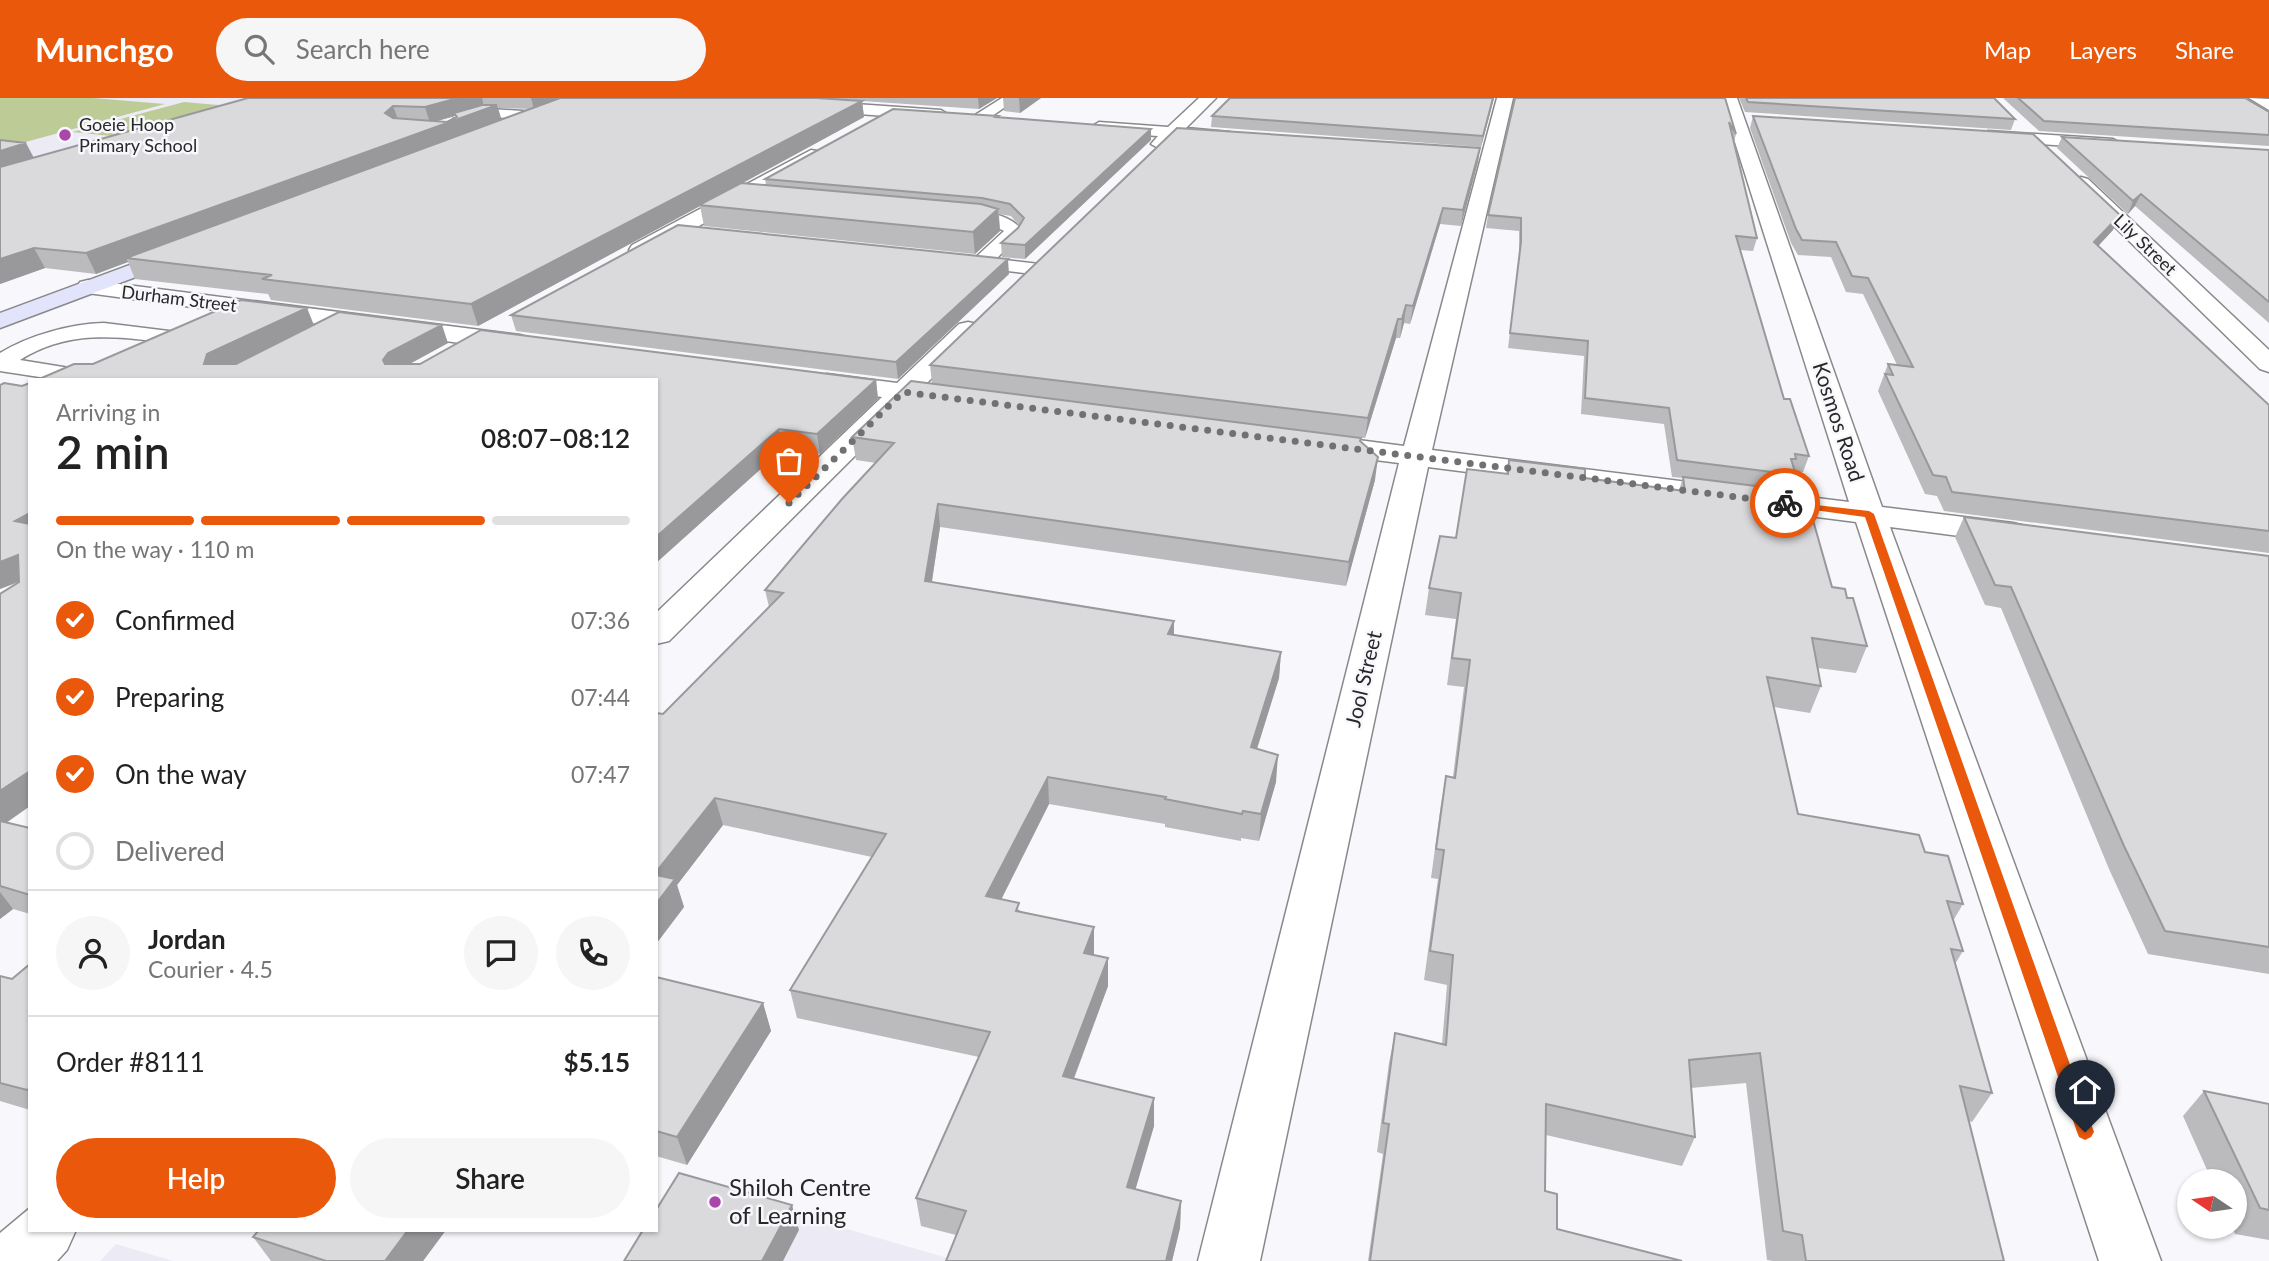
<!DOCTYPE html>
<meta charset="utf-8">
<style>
:root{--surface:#fff;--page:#f6f6f6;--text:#222;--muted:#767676;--line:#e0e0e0;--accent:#ea580c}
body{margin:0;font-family:Lato,sans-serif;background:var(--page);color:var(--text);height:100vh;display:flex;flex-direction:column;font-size:26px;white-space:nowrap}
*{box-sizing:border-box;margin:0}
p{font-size:23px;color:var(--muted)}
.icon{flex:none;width:38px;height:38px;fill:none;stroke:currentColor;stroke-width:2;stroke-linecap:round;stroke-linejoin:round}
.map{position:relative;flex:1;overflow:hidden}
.details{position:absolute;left:28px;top:280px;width:630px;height:854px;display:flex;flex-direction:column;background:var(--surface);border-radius:0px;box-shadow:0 2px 5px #0004}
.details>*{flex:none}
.needle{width:46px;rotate:283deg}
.tools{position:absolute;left:2177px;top:1071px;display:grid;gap:14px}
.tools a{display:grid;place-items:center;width:70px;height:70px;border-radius:50%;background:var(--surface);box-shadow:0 2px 5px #0004;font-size:35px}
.pin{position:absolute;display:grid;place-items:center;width:60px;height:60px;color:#fff;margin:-72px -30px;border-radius:50% 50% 50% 0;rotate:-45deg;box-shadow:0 0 7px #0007}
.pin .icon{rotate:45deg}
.courier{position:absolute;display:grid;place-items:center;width:70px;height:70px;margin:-35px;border:5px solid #ea580c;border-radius:50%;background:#fff;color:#222;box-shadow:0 2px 9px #0007}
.overview em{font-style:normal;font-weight:600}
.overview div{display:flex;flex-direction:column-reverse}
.overview{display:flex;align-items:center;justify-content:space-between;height:119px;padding:0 28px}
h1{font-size:46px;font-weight:600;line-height:52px}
.bar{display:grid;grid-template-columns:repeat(4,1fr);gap:10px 7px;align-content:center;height:84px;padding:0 28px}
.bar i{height:9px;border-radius:5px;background:var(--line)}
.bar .current{background:var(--accent)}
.bar p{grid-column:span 4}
.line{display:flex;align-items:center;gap:18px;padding:0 28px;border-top:2px solid var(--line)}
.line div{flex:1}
.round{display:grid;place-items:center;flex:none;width:74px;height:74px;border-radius:37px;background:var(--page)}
ol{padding:0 28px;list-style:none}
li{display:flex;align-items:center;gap:21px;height:77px}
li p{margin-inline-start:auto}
li .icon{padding:7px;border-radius:50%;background:var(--accent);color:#fff;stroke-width:4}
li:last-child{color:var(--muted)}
li i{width:38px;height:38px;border:4px solid var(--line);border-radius:50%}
.action{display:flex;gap:14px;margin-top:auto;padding:14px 28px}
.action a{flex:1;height:80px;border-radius:42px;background:var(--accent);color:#fff;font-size:28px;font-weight:600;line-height:80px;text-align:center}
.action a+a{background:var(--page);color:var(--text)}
header{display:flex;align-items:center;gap:42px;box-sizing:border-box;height:98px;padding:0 35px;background:var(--accent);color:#fff}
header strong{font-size:33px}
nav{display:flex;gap:38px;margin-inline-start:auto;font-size:24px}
.search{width:490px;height:63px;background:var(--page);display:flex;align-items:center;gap:18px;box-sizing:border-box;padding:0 24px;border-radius:38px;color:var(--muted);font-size:26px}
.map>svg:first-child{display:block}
</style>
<header>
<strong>Munchgo</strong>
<div class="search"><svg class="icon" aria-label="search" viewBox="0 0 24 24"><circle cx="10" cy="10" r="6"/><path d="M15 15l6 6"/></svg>Search here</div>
<nav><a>Map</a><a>Layers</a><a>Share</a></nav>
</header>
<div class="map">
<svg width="2269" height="1163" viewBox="0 0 2269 1163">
<rect width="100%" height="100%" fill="#f8f7fb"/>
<path fill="#ebeaf5" d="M0,0H260L0,75Z
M687,1085L958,1163H638Z
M116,1146L173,1163H100Z"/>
<path fill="#bdcc97" d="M0,0H93L165,6L0,51Z
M184,4L230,8L121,39L72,34Z"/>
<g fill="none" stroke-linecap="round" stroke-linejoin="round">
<defs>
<path id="lane" d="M1002,0H1018L985,23H975V17Z
M491,11L537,14L544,18L537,22L491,19L458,28L451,24L453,21Z
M953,112C976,114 1006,112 1022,132L1020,137L996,161L1039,166L1042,170L1039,174L1032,176L958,167L956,163L958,159H976L1004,133L990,126L947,121L944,117L947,113Z
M104,225L177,234L185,235L188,240L185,245L177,246C121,239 71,230 20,262L94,274L97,279L96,282H59L0,273V255C30,237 70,226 104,225Z"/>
<path id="street" d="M698,0H770L941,12L949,17L941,22L706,5Z
M1199,0H1216L1186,30L1230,34L1232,38L1230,42L1176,40L1166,50L1160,51L1151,46L1158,38L1099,34L1091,29L1099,24L1168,29Z
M1497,0H1513L1432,352L1849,404L1721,0H1737L1882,409L2013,425L2025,428L2029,435L2025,442L2013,445L1890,429L2161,1163H2099L1856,424L1428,369L1260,1163H1198L1399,365L1320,355L1310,352L1305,346L1310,340L1320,337L1404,348Z
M2249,0L2269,1V12Z
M1988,33L2113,41L2122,46L2113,51L1982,42L1980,38Z
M811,52L817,53L820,57L817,61L648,157H632L629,152L632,147Z
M2081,79L2088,81L2269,252V274L2260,271L2074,89L2072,85L2074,81Z
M88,182L520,237L529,240L533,245L529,250L520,253L80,194L77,189L80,184Z
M968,224L977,226L980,231L924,288L961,294L965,300L961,306L951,308L910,303L669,543L656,546V515L882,299L818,290L814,284L818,278L827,276L897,285L959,226Z
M30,1110V1132H76L67,1152L57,1163H0V1135Z"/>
<path id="secondary" d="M181,148L189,149L192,154L189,159L0,230V215Z"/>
</defs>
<use href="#lane" stroke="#89898c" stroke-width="3"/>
<use href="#street" stroke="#89898c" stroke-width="3"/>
<use href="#secondary" stroke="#89898c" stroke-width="3"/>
<use href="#lane" fill="#fff" fill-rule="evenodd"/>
<use href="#street" fill="#fff" fill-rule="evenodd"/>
<use href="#secondary" fill="#e2e4fb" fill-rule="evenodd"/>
</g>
<path fill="#bbbbbe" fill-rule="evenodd" d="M248,0H997L979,11L862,3L864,19L743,85L766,87L765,81L998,18V20L1151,42L1025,161L1002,159L1001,145L1019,128L1011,118L999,116L1000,133L975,156L704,128L700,108L478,228L271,202L268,196L135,181L128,164L96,176L45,170L0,186L34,60ZM498,10L530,11L501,22ZM455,18L456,19L447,24L437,23Z
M1003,0H1041L1020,15L1004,13Z
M1494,0L1481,49L1211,29L1212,18Z
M1725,0L1736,36L1734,44L1757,140L1753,153L1740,152L1784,301L1809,358L1803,374H1795L1796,377L1790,393L1832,489L1847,500L1867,548L1856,575L1818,570L1821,588L1810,615L1774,609L1798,716L1925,754L1963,806L1953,823L1963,853L1955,866L1992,995L1972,1024L1969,1023L2004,1163H1773L1767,1162L1746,985L1691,990L1695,1039L1682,1068L1546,1037L1545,1093L1557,1131L1682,1163H1368L1383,1056L1377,1054L1389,965L1395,935L1442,946L1447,887L1424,882L1438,781L1431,780L1441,706L1446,678L1453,679L1464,589L1447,587L1456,521L1425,517L1429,490L1456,440L1506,376L1509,362L1585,380L1679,392L1683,380L1672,379L1664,326L1581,316L1584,258L1508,250L1519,158V133L1486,130L1488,117Z
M1739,0H1994L2015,21L2011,32L1745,14Z
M2003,0H2245L2269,14V48L2039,33Z
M1753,18L2113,132L2098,148L2269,307V455L1944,413L1937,398L1925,396L1878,293L1888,266L1897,267L1863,196L1846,194L1831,159L1798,157L1791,145L1750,30Z
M2062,39L2269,52V225L2135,108L2128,116L2057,50Z
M1480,50L1478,64L1461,128L1440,126L1410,226L1404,225L1400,240H1396L1365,340L932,286L930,267Z
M1009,176L898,281L516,233L511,217Z
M307,210L314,227L448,245L409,266L876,282L878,301L820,356L783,351L656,465V282L93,266ZM281,243L236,266H234Z
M22,288L30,708L6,725L30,730V816L13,811L0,821V496L19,484L0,491Z
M852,339L1361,344L1375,382L1346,488L940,429L932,484L1174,523V537L1281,554L1279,580L1257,651L1276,684L1259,743L1241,740V743L1165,729V726L1049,706L1001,801L1094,857L1108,860V888L1074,981L1154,1000V1028L1135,1091L1181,1103L1180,1130L1172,1163H946L956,1137L921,1128L916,1100L979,959L797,920L790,892L872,759L723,727L677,787L684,809L656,846V615L663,616L769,509L765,492L876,365L856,362Z
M1964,419L2269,458V876L2148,856L2109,771L2001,510L1985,507L1955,439Z
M30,866V1012L0,1003V878L12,881Z
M656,879L763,905L771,933L687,1067L656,1058Z
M2204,993L2269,1006V1142L2235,1136L2232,1129H2235V1083H2212L2183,1018Z
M259,1132H446L423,1163H271L253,1139Z"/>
<path fill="#99999b" d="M458,0H482L484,9L454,15L455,18L430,25L425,9Z
M531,0H564L534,11Z
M978,0H997L979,11Z
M1019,0H1041L1020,15Z
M1493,0H1494L1481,49L1483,38Z
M862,3L864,19L702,107H699L700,108L478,228L471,206Z
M497,7L502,23L126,160L128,164L96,176L86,155Z
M393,8L399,24L385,15Z
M1151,31V42L1025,161V147Z
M26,45L35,62L0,73V53Z
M1480,50L1478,64L1461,128L1463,112Z
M2141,96L2135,108L2128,116L2133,103Z
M1443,110L1440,126L1410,226L1413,208Z
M998,111L1000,133L975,156L973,134Z
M2120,117L2113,132L2088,159L2094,144Z
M34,150L45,170L0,186V161Z
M1008,161L1009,176L898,281L896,264Z
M1406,207L1404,225L1400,240L1402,221Z
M307,210L314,228L216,275L204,266L207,256Z
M1398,221L1396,240L1365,340L1368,320Z
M442,227L448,245L395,274L390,281L383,262L388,255Z
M876,282L878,301L820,356L817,336Z
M779,331L783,351L656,465V439Z
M1378,359L1375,382L1346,488L1349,464Z
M938,406L940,429L928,508L925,483Z
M30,415V443L15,423Z
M18,457L30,479L0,491V464Z
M1174,523V548L1168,536Z
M1281,554L1279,580L1249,676L1251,649Z
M1278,657L1276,684L1259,743L1261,716Z
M30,673V708L0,729V693Z
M1048,679L1049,706L989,826L986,798Z
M715,700L723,727L677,787L684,809L656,846V774Z
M0,794L13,811L0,821Z
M1094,829V856L1085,883L1084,855Z
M1108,860V888L1064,1006L1063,978Z
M763,905L771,933L687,1067L677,1039Z
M1154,1000V1028L1128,1117L1127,1089Z
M1181,1103L1180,1130L1172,1163H1166Z
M792,1107L799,1132L783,1163H762Z
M408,1132H446L423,1163H385Z"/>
<path fill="#dadadd" stroke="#99999b" stroke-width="2" d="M248,0H458L425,9L393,8L385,15L393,20L447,24L457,19L454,15L482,7H497L86,155L34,150L0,161V69Z
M560,0H817L862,3L471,206L262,181L272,177L126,160Z
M1230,0H1493L1483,38L1212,18Z
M1515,0H1725L1736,36L1729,24L1757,140L1736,138L1784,301H1790L1809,358L1795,356L1796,361H1791L1796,377L1677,362L1669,310L1585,300L1588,243L1510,235L1521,144V120L1488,117Z
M1746,0H1994L2015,21L1748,4Z
M2018,0H2245L2269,14V37L2044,23Z
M893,11L998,18L996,19L1151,31L1025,147L1001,145L1018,130L1024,120L1010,106L982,100L765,81Z
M1753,18L2033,36L2120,117L2094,144L2269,307V433L1952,394L1946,379L1933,377L1885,276L1893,277L1888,266L1913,269L1868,180L1852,178L1836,144L1802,142L1796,131Z
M1177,30L1480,50L1463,112L1443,110L1413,208L1406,207L1402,221H1398L1368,320L930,267Z
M2062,39L2269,52V204L2141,96L2133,103Z
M0,42L26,45L0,53Z
M741,85L981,106L998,111L973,134L699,107Z
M678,127L1008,161L896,264L511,217Z
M241,202L307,210L207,256L204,266H236L339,214L442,227L388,255L383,262L385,266H420L481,232L876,282L817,336L779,331L656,439V282H37L74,266H93Z
M911,283L1361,340L1360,343L1378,359L1349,464L938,406L925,483L1174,523L1168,536L1281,554L1251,649L1278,657L1261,716L1243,713L1242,716L1165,701L1166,699L1048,679L986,798L1019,805L1016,813L1094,829L1084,855L1108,860L1063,978L1154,1000L1127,1089L1181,1103L1166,1163H946L966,1113L916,1100L990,934L790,892L886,736L715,700L656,774V615L663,616L783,495L765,492L842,401L894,345L852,339Z
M4,285L22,288L30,285V415L15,423L30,426V673L0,693V496L19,484L18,457L0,464V287Z
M1509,362L1585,371V380L1685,393L1683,379L1805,394L1832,489L1845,491L1847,500H1853L1867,548L1812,540L1821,588L1767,579L1798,716L1919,737L1925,754L1948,758L1963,806L1947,803L1963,853L1951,851L1992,995L1960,988L2004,1163H1806L1802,1137L1783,1133L1760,955L1689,962L1695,1039L1546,1006L1545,1093L1557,1096V1131L1682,1163H1370L1389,1026L1383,1025L1395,935L1446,947L1453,857L1430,853L1444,752L1436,751L1446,678L1455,680L1470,562L1452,560L1461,495L1429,490L1440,438L1456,440L1467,371L1508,376Z
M1964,419L2269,458V849L2165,833L2124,748L2011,489L1995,487Z
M0,723L30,730V797L0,788Z
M656,777L675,781L656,806Z
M30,866V990L27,992L0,985V878L12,881Z
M656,879L763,905L677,1039L656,1033Z
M2204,993L2269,1006V1112L2260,1110Z
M679,1075L792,1107L762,1163H624L643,1132H656V1112Z
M259,1132H408L385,1163H326L253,1139Z"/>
<path fill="#ea580c" d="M1781,403L1869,413L1874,416L2094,1034L2091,1039L2085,1042L2079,1039L2077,1034L1865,419L1785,408L1781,407Z"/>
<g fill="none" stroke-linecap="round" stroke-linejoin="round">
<path stroke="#717072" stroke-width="7" stroke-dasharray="0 12.6" d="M789,405L903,294L1785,405"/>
</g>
<g fill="#aa45aa" stroke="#f8f7fb" stroke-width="2.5">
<circle cx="65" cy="37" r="7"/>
<circle cx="715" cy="1104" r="7"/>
</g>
<g text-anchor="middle" stroke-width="5" stroke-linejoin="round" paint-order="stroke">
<g font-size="18" fill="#282729" stroke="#f8f7fb" text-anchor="start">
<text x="79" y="33">Goeie Hoop<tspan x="79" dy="21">Primary School</tspan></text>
</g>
<g font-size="18" fill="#282729" stroke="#f8f7fb">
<text transform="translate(2145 147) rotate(44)" y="6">Lily Street</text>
<text transform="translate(179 201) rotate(7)" y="6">Durham Street</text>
</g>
<g font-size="21" fill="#282729" stroke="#f8f7fb">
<text transform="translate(1838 324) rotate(72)" y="7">Kosmos Road</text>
<text transform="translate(1364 581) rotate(-77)" y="7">Jool Street</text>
</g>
<g font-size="24" fill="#282729" stroke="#f8f7fb" text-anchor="start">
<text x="729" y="1098">Shiloh Centre<tspan x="729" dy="28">of Learning</tspan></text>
</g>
</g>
</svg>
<div class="tools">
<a><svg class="needle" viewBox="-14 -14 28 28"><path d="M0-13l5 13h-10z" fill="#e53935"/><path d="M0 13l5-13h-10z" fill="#767676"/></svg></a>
</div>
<div class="pin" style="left:789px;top:405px;background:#ea580c"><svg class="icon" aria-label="bag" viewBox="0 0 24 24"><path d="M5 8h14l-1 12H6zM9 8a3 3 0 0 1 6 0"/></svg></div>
<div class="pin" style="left:2085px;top:1034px;background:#1f2937"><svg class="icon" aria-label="home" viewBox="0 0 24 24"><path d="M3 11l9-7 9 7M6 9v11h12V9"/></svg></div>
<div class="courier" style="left:1785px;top:405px"><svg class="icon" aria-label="bike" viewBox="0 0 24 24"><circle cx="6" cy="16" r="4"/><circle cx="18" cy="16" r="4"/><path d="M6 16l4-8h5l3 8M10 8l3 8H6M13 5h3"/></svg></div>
<section class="details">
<div class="overview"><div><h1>2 min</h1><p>Arriving in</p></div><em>08:07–08:12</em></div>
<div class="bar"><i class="current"></i><i class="current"></i><i class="current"></i><i></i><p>On the way · 110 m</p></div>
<ol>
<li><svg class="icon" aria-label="check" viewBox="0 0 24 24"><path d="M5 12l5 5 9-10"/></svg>Confirmed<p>07:36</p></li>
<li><svg class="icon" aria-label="check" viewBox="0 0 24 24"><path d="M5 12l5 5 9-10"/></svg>Preparing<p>07:44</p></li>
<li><svg class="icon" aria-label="check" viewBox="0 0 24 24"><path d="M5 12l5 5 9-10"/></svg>On the way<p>07:47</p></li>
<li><i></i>Delivered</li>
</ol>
<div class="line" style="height:126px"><a class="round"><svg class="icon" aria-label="person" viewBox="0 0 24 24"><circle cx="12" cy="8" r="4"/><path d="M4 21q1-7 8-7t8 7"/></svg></a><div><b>Jordan</b><p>Courier · 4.5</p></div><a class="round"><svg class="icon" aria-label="chat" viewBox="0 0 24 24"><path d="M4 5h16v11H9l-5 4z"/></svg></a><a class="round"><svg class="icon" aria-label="phone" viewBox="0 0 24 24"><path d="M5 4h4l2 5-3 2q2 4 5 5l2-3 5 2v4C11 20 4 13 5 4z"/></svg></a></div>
<div class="line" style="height:91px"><div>Order #8111</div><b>$5.15</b></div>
<div class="action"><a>Help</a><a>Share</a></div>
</section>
</div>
